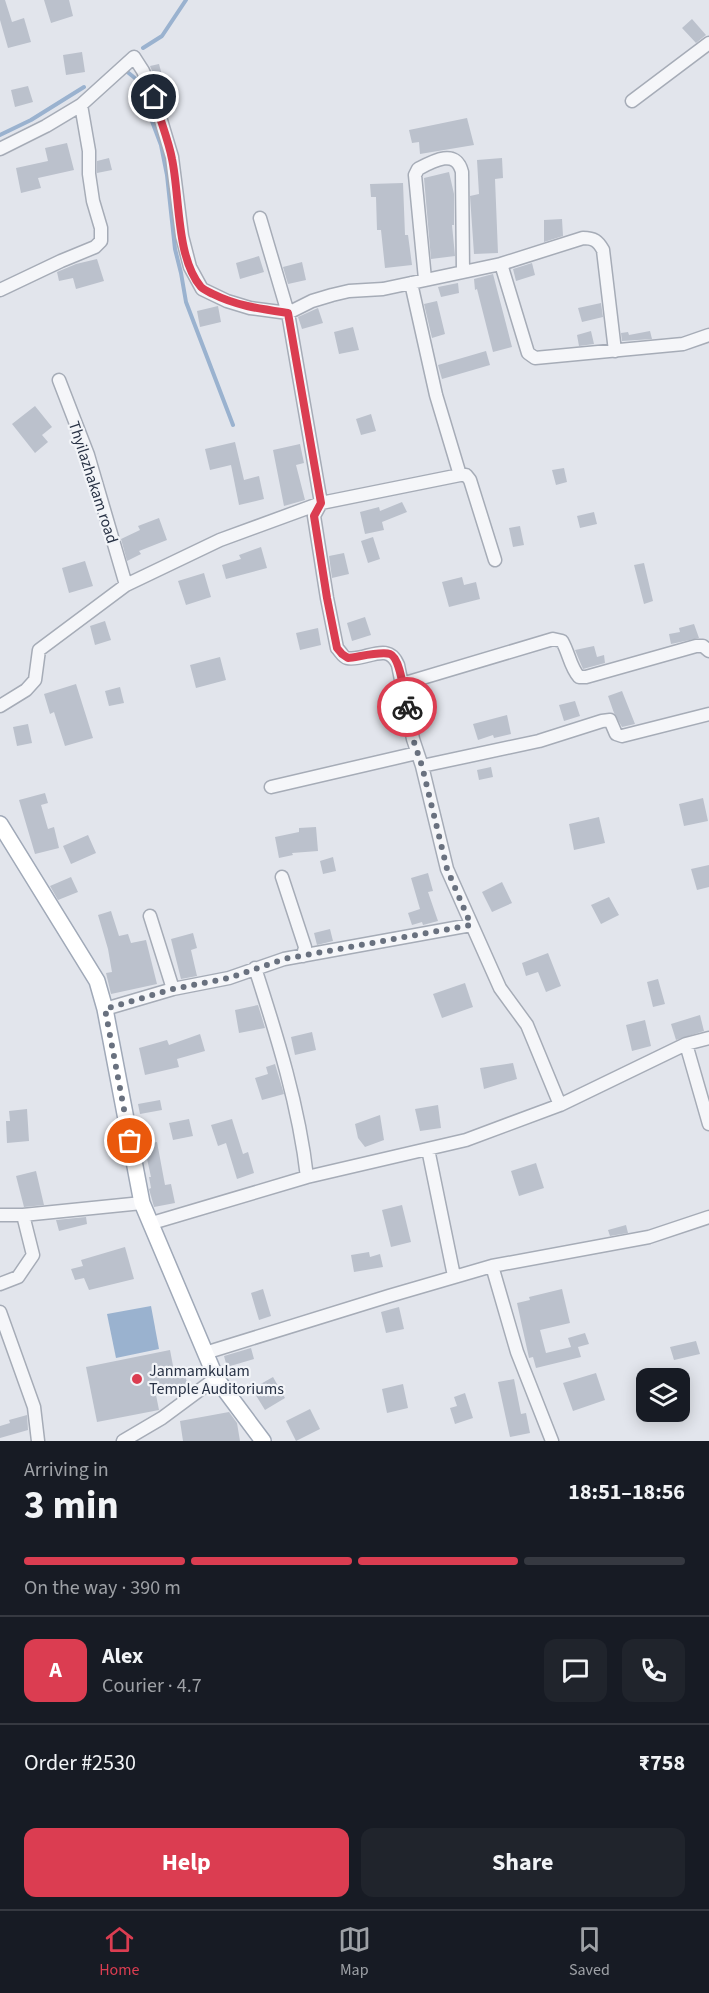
<!DOCTYPE html>
<meta charset="utf-8">
<style>
:root{--surface:#171b24;--page:#20242c;--text:#f1f3f6;--muted:#9ea1a6;--line:#363941;--accent:#db3d51}
body{margin:0;font-family:"Source Sans 3",sans-serif;background:var(--page);color:var(--text);height:100vh;display:flex;flex-direction:column;font-size:22px;white-space:nowrap}
*{box-sizing:border-box;margin:0}
p{font-size:20px;color:var(--muted)}
.icon{flex:none;width:33px;height:33px;fill:none;stroke:currentColor;stroke-width:2;stroke-linecap:round;stroke-linejoin:round}
.map{position:relative;height:1441px;overflow:hidden}
.panel{display:flex;flex-direction:column;background:var(--surface);flex:1}
.panel>*{flex:none}
.tools{position:absolute;left:636px;top:1368px;display:grid;gap:12px}
.tools a{display:grid;place-items:center;width:54px;height:54px;border-radius:12px;background:var(--surface);box-shadow:0 3px 15px #0003;font-size:30px}
.pin{position:absolute;display:grid;place-items:center;width:51px;height:51px;color:#fff;margin:-26px;border:3px solid #fff;border-radius:50%;box-shadow:0 2px 6px #0007}
.courier{position:absolute;display:grid;place-items:center;width:60px;height:60px;margin:-30px;border:4px solid #db3d51;border-radius:50%;background:#fff;color:#222;box-shadow:0 2px 8px #0007}
.head em{font-style:normal;font-weight:700}
.head div{display:flex;flex-direction:column-reverse}
.head{display:flex;align-items:center;justify-content:space-between;height:102px;padding:0 24px}
h1{font-size:39px;font-weight:700;line-height:45px}
.bar{display:grid;grid-template-columns:repeat(4,1fr);gap:9px 6px;align-content:center;height:72px;padding:0 24px}
.bar i{height:8px;border-radius:4px;background:var(--line)}
.bar .current{background:var(--accent)}
.bar p{grid-column:span 4}
.line{display:flex;align-items:center;gap:15px;padding:0 24px;border-top:2px solid var(--line)}
.line div{flex:1}
.round{display:grid;place-items:center;flex:none;width:63px;height:63px;border-radius:12px;background:var(--page)}
.primary-button{display:flex;gap:12px;margin-top:auto;padding:12px 24px}
.primary-button a{flex:1;height:69px;border-radius:12px;background:var(--accent);color:#fff;font-size:24px;font-weight:700;line-height:69px;text-align:center}
.primary-button a+a{background:var(--page);color:var(--text)}
.dock{display:flex;justify-content:space-around;align-items:center;height:84px;border-top:2px solid var(--line);background:var(--surface);font-size:16px;color:var(--muted)}
.dock a{display:grid;justify-items:center;gap:3px}
.dock .current{color:var(--accent)}
.map>svg:first-child{display:block}
</style>
<div class="map">
<svg width="709" height="1441" viewBox="0 0 709 1441">
<rect width="100%" height="100%" fill="#e2e5ec"/>
<path fill="#9ab2cf" d="M151,1306L159,1349L116,1358L107,1314Z"/>
<g fill="none" stroke-linecap="round" stroke-linejoin="round">
<path stroke="#9ab2cf" stroke-width="4" d="M143,48L162,36L186,0
M125,70L136,79L161,145L167,175L175,249L181,273L186,302L233,425
M0,135L31,120L84,87"/>
</g>
<path fill="#bbc1cc" d="M0,0H5L12,22L24,18L31,42L8,48L0,20Z
M44,0H69L73,16L51,23Z
M692,19L706,35L696,43L682,28Z
M82,52L85,72L66,75L63,55Z
M159,64L166,90L161,92L150,66Z
M28,86L33,102L15,107L11,90Z
M467,118L474,145L420,154L419,142L412,143L409,130Z
M67,143L74,170L38,178L41,188L21,193L16,168L48,161L45,148Z
M109,158L112,170L97,173V161Z
M502,158L503,178L495,179L498,253L474,254L470,196L479,194L477,160Z
M449,172L454,194V225H452L455,256L431,259L424,178Z
M403,183L405,235H408L412,265L385,268L381,230H377L376,197H371L370,184Z
M562,219L563,236L544,242V220Z
M259,256L264,272L240,279L236,263Z
M97,259L104,281L76,289L73,278L59,281L57,272L76,264Z
M302,262L306,280L288,284L283,267Z
M532,263L535,275L516,281L513,269Z
M493,274L512,347L493,352L477,289L475,290L474,279Z
M458,283L459,293L441,297L438,287Z
M437,301L445,334L432,338L424,304Z
M601,303L603,317L582,322L578,308Z
M218,306L221,322L200,327L197,311Z
M318,308L323,323L302,329L298,317Z
M353,327L359,350L339,354L334,332Z
M591,331L594,344L579,346L577,335Z
M650,331L652,339L622,341L621,333L628,332L629,335Z
M486,351L490,365L442,379L438,365Z
M35,406L52,427L42,435L48,442L35,453L12,424Z
M371,414L376,431L361,435L356,419Z
M235,442L244,480L259,476L264,499L239,505L231,465L210,470L205,449Z
M300,444L304,463L296,465L305,500L284,506L273,450Z
M564,468L567,482L556,485L552,470Z
M402,502L407,512L382,522L384,530L365,534L360,512L379,507L380,511Z
M594,512L597,524L580,528L577,516Z
M159,518L167,540L139,551L141,554L127,561L121,539L140,530L138,526Z
M520,526L524,545L513,547L509,528Z
M373,537L380,559L368,563L361,541Z
M261,547L267,568L226,579L222,565L241,559L239,555Z
M344,553L349,574L332,578L329,556Z
M85,561L93,586L69,593L62,568Z
M644,563L653,601L644,604L634,565Z
M204,573L211,597L186,605L178,581Z
M462,577L464,585L476,582L480,599L449,607L442,582Z
M365,617L371,635L352,641L347,623Z
M105,621L111,640L95,645L90,626Z
M694,624L699,638L671,644L669,634L680,632L679,628Z
M318,628L321,645L300,650L296,633Z
M594,646L597,657L604,655L605,663L583,669L575,650Z
M220,657L226,680L196,688L190,665Z
M76,684L93,738L65,746L54,712L50,714L44,694Z
M120,687L124,703L109,706L105,691Z
M622,691L635,724L622,727L614,713L608,696Z
M575,701L580,716L564,721L559,705Z
M507,715L511,734L494,738L493,735L478,740L473,724Z
M28,724L32,743L17,746L13,727Z
M491,767L493,777L479,780L477,770Z
M45,793L48,803L41,805L48,829L54,827L59,848L35,854L19,800Z
M703,798L708,821L684,826L679,804Z
M599,817L605,843L574,850L569,824Z
M316,827L318,851L292,853L293,855L279,858L275,837L299,832V828Z
M88,835L96,853L71,864L63,846Z
M333,857L336,871L323,874L320,861Z
M709,865V887L697,890L691,869Z
M428,873L433,891L428,892L438,921L423,925L422,922L412,925L408,913L420,909L411,878Z
M71,877L78,892L58,900L50,886Z
M502,882L512,903L492,912L482,892Z
M609,897L619,915L601,924L591,905Z
M111,911L119,936L128,934L131,943L146,940L157,984L111,994L106,973L112,972L108,949L98,915Z
M330,929L333,941L317,945L314,933Z
M193,933L197,948L191,950L197,976L181,979L171,939Z
M548,953L561,986L546,992L538,972L526,976L522,963Z
M658,979L665,1004L653,1007L647,982Z
M465,983L473,1007L442,1018L433,994Z
M258,1005L265,1028L239,1033L235,1010Z
M700,1015L704,1031L676,1040L671,1024Z
M645,1020L651,1046L632,1051L626,1025Z
M312,1032L316,1050L295,1055L291,1037Z
M200,1034L205,1051L177,1059L179,1067L145,1075L139,1048L167,1040L169,1045Z
M513,1063L517,1079L484,1089L480,1068Z
M275,1064L284,1094L262,1100L255,1078L268,1074L266,1067Z
M160,1100L162,1110L140,1114L138,1104Z
M438,1105L441,1128L420,1131L415,1109Z
M27,1109L29,1141L7,1143L6,1121H10L9,1111Z
M380,1115L384,1140L365,1147L358,1138L355,1124Z
M189,1119L193,1136L173,1140L169,1123Z
M232,1119L243,1154L248,1152L254,1173L237,1179L226,1143L218,1146L211,1125Z
M118,1131L122,1150L112,1152L108,1134Z
M157,1142L165,1185L171,1184L175,1203L154,1207L149,1189L151,1188L149,1177H151L144,1145Z
M536,1163L544,1188L519,1196L511,1171Z
M36,1171L44,1205L24,1207L16,1176Z
M402,1205L411,1242L391,1247L382,1210Z
M86,1217L87,1224L59,1231L56,1220Z
M626,1225L628,1233L610,1236L608,1230Z
M125,1247L134,1279L89,1290L84,1278L75,1280L71,1269L83,1266L81,1260Z
M369,1252L370,1257L380,1254L383,1267L354,1272L351,1255Z
M263,1289L271,1316L259,1320L251,1293Z
M562,1289L570,1323L540,1330L546,1353L571,1347L568,1338L585,1333L589,1344L578,1347L581,1357L536,1368L533,1357L529,1358L517,1303L530,1300L529,1297Z
M399,1307L404,1329L386,1333L381,1312Z
M696,1341L700,1354L674,1360L670,1347Z
M251,1348L254,1359L227,1367L224,1356Z
M170,1350L174,1371L184,1369L188,1388L156,1395L159,1410L97,1422L86,1367Z
M596,1373L605,1400L573,1411L563,1383Z
M273,1377L285,1398L265,1410L252,1389Z
M514,1379L521,1414L526,1413L530,1433L510,1437L498,1382Z
M403,1384L408,1408L387,1413L382,1389Z
M465,1393L473,1418L455,1424L450,1408L457,1406L454,1397Z
M310,1409L320,1429L296,1441L286,1421Z
M229,1412L237,1423L240,1441H183L180,1421Z
M27,1415L28,1430L0,1438V1426L10,1423L9,1420Z"/>
<g fill="none" stroke-linecap="round" stroke-linejoin="round">
<defs>
<path id="minor" d="M632,101L709,43
M0,149L46,126L81,105L134,57L143,71L154,97L172,157L182,236L190,267L202,289L227,301L250,308L288,313L312,301L332,295L349,291L383,289L501,264L528,353L535,358L683,344L709,335
M501,264L583,238C594,238 598,241 603,250L615,351
M425,279L415,175L418,169C433,161 456,148 462,172L463,272
M411,283L436,395L460,475L321,503L314,516L327,598L337,648C340,651 343,657 347,658C365,662 388,640 398,665L413,739L422,766L447,869L500,988L527,1025L560,1105
M0,290L61,261L95,247L101,241V228L93,201L89,174V151L81,105
M59,380L88,455L126,585
M460,475H466L470,480L495,560
M402,684L553,639L562,641C569,653 570,667 579,677H586L696,646H703L709,651
M0,706L26,690L35,680L39,650L126,585L220,540L321,503L288,313L260,218
M422,766L539,741L602,721L610,720L616,734L622,736L709,714
M271,787L417,753
M282,877L305,947L303,956
M150,916L173,989
M255,968C277,1036 299,1106 307,1177
M105,1009L173,989L229,978L284,959L471,925
M686,1044L709,1124
M428,1149L454,1276
M0,1215H23L142,1203
M152,1223L307,1177L466,1140L560,1105L686,1044L709,1038
M492,1266L517,1352L552,1441
M0,1284L18,1277L33,1255L23,1215
M0,1312L34,1407L38,1441
M205,1353L389,1296L492,1266L649,1237L709,1217
M123,1441L162,1418L216,1378"/>
<path id="major" d="M0,824L97,981L105,1009L142,1203L216,1378L263,1441"/>
</defs>
<use href="#minor" stroke="#a6acb7" stroke-width="15"/>
<use href="#major" stroke="#a0a9b8" stroke-width="18"/>
<use href="#minor" stroke="#f5f6f9" stroke-width="12"/>
<use href="#major" stroke="#fff" stroke-width="15"/>
</g>
<g fill="none" stroke-linecap="round" stroke-linejoin="round">
<path stroke="#69717f" stroke-width="6" stroke-dasharray="0 10.8" d="M130,1141L105,1009L173,989L229,978L284,959L471,925L447,869L422,766L413,739L407,707"/>
<path stroke="#db3d51" stroke-width="8" d="M154,97C159,118 168,138 172,159C180,196 176,258 201,287C204,290 209,292 213,294C237,306 261,309 288,313L321,503L314,516L327,598L337,648L342,654L348,658C358,657 381,651 390,654C401,658 404,696 407,707"/>
</g>
<circle fill="#db3d51" stroke="#f2f4f8" stroke-width="2" cx="137" cy="1379" r="6"/>
<g text-anchor="middle" stroke-width="4.5" stroke-linejoin="round" paint-order="stroke">
<g font-size="16" fill="#283245" stroke="#f2f4f8">
<text transform="translate(94 482) rotate(72)" y="6">Thyilazhakam road</text>
</g>
<g font-size="16" fill="#283245" stroke="#f2f4f8" text-anchor="start">
<text x="149" y="1376">Janmamkulam<tspan x="149" dy="18">Temple Auditoriums</tspan></text>
</g>
</g>
</svg>
<div class="tools">
<a><svg class="icon" aria-label="layers" viewBox="0 0 24 24"><path d="M12 4l9 5-9 5-9-5zM3 14l9 5 9-5"/></svg></a>
</div>
<div class="pin" style="left:130px;top:1141px;background:#ea580c"><svg class="icon" aria-label="bag" viewBox="0 0 24 24"><path d="M5 8h14l-1 12H6zM9 8a3 3 0 0 1 6 0"/></svg></div>
<div class="pin" style="left:154px;top:97px;background:#1f2937"><svg class="icon" aria-label="home" viewBox="0 0 24 24"><path d="M3 11l9-7 9 7M6 9v11h12V9"/></svg></div>
<div class="courier" style="left:407px;top:707px"><svg class="icon" aria-label="bike" viewBox="0 0 24 24"><circle cx="6" cy="16" r="4"/><circle cx="18" cy="16" r="4"/><path d="M6 16l4-8h5l3 8M10 8l3 8H6M13 5h3"/></svg></div>
</div>
<section class="panel">
<div class="head"><div><h1>3 min</h1><p>Arriving in</p></div><em>18:51–18:56</em></div>
<div class="bar"><i class="current"></i><i class="current"></i><i class="current"></i><i></i><p>On the way · 390 m</p></div>
<div class="line" style="height:108px"><b class="round" style="background:var(--accent);color:#fff">A</b><div><b>Alex</b><p>Courier · 4.7</p></div><a class="round"><svg class="icon" aria-label="chat" viewBox="0 0 24 24"><path d="M4 5h16v11H9l-5 4z"/></svg></a><a class="round"><svg class="icon" aria-label="phone" viewBox="0 0 24 24"><path d="M5 4h4l2 5-3 2q2 4 5 5l2-3 5 2v4C11 20 4 13 5 4z"/></svg></a></div>
<div class="line" style="height:78px"><div>Order #2530</div><b>₹758</b></div>
<div class="primary-button"><a>Help</a><a>Share</a></div>
</section>
<nav class="dock">
<a class="current"><svg class="icon" aria-label="home" viewBox="0 0 24 24"><path d="M3 11l9-7 9 7M6 9v11h12V9"/></svg>Home</a>
<a><svg class="icon" aria-label="map" viewBox="0 0 24 24"><path d="M3 6l6-2 6 2 6-2v14l-6 2-6-2-6 2zM9 4v14M15 6v14"/></svg>Map</a>
<a><svg class="icon" aria-label="saved" viewBox="0 0 24 24"><path d="M7 4h10v16l-5-4-5 4z"/></svg>Saved</a>
</nav>
